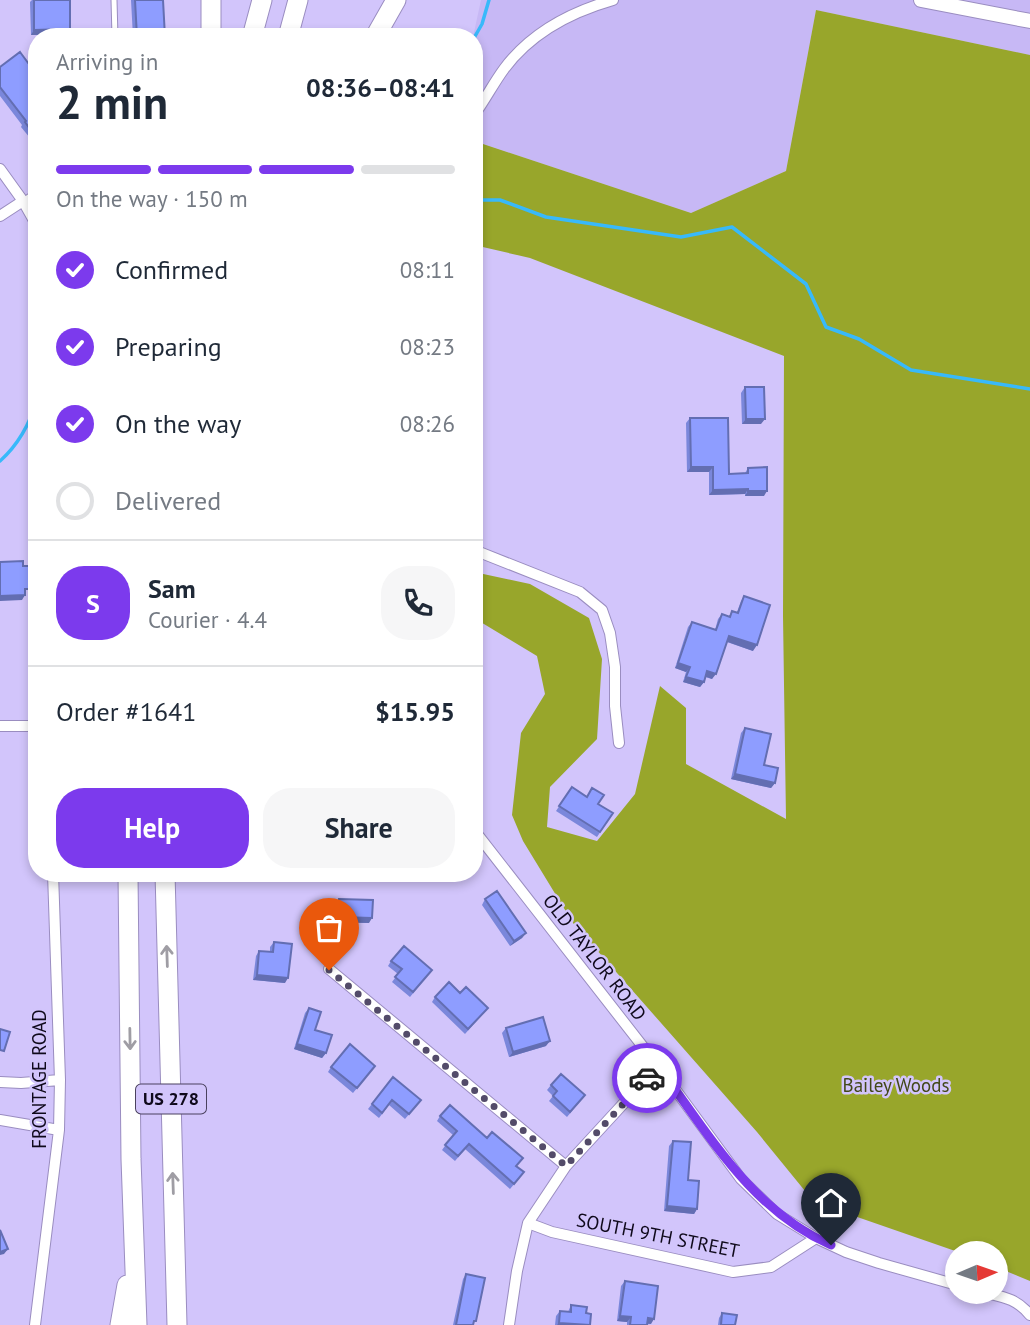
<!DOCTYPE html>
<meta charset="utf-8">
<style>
:root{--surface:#fff;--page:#f6f6f7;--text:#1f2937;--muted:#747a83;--line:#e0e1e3;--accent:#7c3aed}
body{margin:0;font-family:"PT Sans",sans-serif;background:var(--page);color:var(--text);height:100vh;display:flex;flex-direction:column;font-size:26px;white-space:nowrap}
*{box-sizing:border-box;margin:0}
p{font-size:23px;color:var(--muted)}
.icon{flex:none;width:38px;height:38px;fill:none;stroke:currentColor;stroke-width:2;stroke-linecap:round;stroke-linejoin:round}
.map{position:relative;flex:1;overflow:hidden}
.side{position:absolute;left:28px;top:28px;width:455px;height:854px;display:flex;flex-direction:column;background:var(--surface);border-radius:28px;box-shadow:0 4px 10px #0003}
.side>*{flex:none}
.needle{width:46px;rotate:88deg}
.tools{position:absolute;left:945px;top:1241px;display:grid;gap:14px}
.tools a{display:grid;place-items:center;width:63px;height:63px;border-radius:50%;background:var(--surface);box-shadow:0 4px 10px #0003;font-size:35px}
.pin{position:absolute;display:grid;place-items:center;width:60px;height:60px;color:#fff;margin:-72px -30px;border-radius:50% 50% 50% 0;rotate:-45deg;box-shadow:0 0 7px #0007}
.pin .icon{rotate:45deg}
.courier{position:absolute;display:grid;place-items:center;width:70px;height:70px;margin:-35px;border:5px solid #7c3aed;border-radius:50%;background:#fff;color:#222;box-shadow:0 2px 9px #0007}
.headline em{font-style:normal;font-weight:600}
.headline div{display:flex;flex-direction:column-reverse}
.headline{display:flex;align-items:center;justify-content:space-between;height:119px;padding:0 28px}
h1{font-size:46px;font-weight:600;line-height:52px}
.bar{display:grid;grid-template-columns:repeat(4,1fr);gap:10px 7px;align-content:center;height:84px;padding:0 28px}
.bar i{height:9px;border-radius:5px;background:var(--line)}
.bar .active{background:var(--accent)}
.bar p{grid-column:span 4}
.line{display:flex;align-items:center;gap:18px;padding:0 28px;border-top:2px solid var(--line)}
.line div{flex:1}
.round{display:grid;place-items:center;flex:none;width:74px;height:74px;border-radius:28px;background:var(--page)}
ol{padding:0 28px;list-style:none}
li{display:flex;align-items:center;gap:21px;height:77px}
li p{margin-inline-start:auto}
li .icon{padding:7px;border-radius:50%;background:var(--accent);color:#fff;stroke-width:4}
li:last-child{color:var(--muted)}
li i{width:38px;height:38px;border:4px solid var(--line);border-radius:50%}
.cta{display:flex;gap:14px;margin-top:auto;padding:14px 28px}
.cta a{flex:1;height:80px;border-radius:28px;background:var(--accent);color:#fff;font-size:28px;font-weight:600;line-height:80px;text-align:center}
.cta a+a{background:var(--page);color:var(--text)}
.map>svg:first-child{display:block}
</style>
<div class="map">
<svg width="1030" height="1325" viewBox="0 0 1030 1325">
<rect width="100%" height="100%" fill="#d2c5fb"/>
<path fill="#c7b8f5" d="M481,0H1030V55L816,10L786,171L691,213L474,141V37H473Z"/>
<path fill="#98a62b" d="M816,10L1030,55V1281L996,1267V1253H961L814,1202L757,1132L573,923L523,841L512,815L521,733L545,694L537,656L474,618V572L530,584L589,618L602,659L597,739L550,787L547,827L597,841L635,794L660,686L686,708V764L786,819L783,616L784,356L530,258L474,245V141L691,213L786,171Z"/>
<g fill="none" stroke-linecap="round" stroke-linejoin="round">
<path stroke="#38b9fa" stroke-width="3.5" d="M474,38L482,24L489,0
M474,200H500L546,217L681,237L732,227L806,284L826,327L859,339L911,370L1030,389
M0,461C18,445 30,423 37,400"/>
<defs>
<path id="service" d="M114,0L115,37
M23,201L37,191"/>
<path id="minor" d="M474,115C485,100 493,84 504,69C530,34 571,12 613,0
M0,169L23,201L37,226
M0,216L23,201
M474,550L580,592L602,610L610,633L615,667V706L619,743
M0,726H37
M474,830L658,1066L741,1179L777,1214L816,1238L846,1252L879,1263L957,1285
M329,969L566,1166
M0,1082L21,1083L60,1080
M0,1120L59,1130
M528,1223L552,1232L733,1272L771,1267L816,1238
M983,1292C1003,1297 1016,1298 1030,1315
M35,1325L59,1130L60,1080L53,873
M509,1325L517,1271L528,1223L566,1166L658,1066"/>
<path id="tertiary" d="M921,0L1030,21"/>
<path id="motorway" d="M211,0V37
M252,37L262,0
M288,37L298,0
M375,37L396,0
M128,873L131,1159L137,1325
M165,873L177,1325
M120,1325L127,1285"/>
</defs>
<use href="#service" stroke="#9a8dc0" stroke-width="7"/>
<use href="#minor" stroke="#9a8dc0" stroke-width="12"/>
<use href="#tertiary" stroke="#9a8dc0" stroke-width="16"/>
<use href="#motorway" stroke="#9a8dc0" stroke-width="21"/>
<use href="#service" stroke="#fff" stroke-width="5"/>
<use href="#minor" stroke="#fff" stroke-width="10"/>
<use href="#tertiary" stroke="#fff" stroke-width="14"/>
<use href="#motorway" stroke="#fff" stroke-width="19"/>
</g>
<path fill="#7a87db" d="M32,0H70V29L67,34L31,35L30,2Z
M131,0H163L165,37H133Z
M0,67L37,75V145L31,137L30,138L21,127L22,125L0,96Z
M745,387L761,424H742L741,393Z
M690,418L729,474L745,473L748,468L764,496H745V494L709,495V472H687L686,423Z
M744,596L753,651L727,642L712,679L705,677L704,682L700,687L683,682L686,672L675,668L688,627L692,622L715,630L718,619L722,614L729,617L732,611L737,612L741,601Z
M745,728L764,765L775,783L771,788L731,779L741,733Z
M572,787L613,813L597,837L556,811Z
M339,899L369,923L335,922V904Z
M485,899L526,933L522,938L510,946L482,905Z
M274,942L285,983L253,980L256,956L259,951L270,952V947Z
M391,961L428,975L410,997L392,982L398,974L388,966Z
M460,993L488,1008L465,1034L432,1002L435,997Z
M309,1008L315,1030L326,1053L322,1058L294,1049L305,1013Z
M506,1028L546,1046L509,1057L502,1033Z
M375,1066L353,1093L328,1072L331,1067Z
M393,1077L421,1100L405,1119L389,1105L379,1118L368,1109Z
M551,1085L581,1100L567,1117L549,1101L553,1096L547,1090Z
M440,1116L516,1166L520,1177L510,1189L465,1149L455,1161L442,1150L453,1135L437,1121Z
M673,1141L688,1180L697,1209L694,1214L664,1211L669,1146Z
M466,1274L474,1325H453L463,1279Z
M625,1281L651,1324L627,1325V1322L617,1321L621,1286Z
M571,1305L586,1313L590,1325H555L556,1316L560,1311L568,1312Z
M722,1313L735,1325H718L719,1318Z"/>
<path fill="#636eb2" d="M70,29L67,34L31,35L34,30Z
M746,419H765L761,424H742Z
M691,467H713L709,472H687Z
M748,489L745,494L709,495L713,490Z
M748,491H767L764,496H745Z
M25,595L22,600L0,601V596Z
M729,636L757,645L753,651L725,641Z
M678,663L690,667L686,672L675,668Z
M707,671L716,674L712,679L704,676Z
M686,677L704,682L700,687L683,682Z
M735,774L775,783L771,788L731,779Z
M338,917L372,918L369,923L335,922Z
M526,933L522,938L510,946L514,941Z
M257,975L288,978L285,983L253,980Z
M550,1041L546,1046L509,1057L513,1052Z
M297,1044L326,1053L322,1058L294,1049Z
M667,1206L697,1209L694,1214L664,1211Z
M8,1249L4,1254L0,1255V1252Z
M620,1316L631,1317L627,1322L617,1321Z
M648,1318L654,1319L651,1324L645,1323Z
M559,1323L583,1325H557Z"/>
<path fill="#8e9dff" stroke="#636eb2" stroke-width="2" d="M34,0H70V29L34,30Z
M135,0H163L165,37H137Z
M20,52L37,75V136L34,132L33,133L25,122L26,121L0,87V67Z
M745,387H764L765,419H746Z
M690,418H728L729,474L748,473V468L767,467V491H748V489L713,490V467H691Z
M23,561V566H30V589H25V595L0,596V562Z
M744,596L770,605L757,645L729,636L716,674L707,671L704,682L686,677L690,667L678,663L692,622L716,630L722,614L730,617L732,611L738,613Z
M745,728L771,734L764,765L778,768L775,783L735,774Z
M572,787L587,797L592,788L604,795L598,804L613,813L600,832L559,806Z
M497,891L526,933L514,941L485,899Z
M339,899L373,900L372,918L338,917Z
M274,942L292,944L288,978L257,975L259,951L273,952Z
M404,946L432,970L413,992L395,977L402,969L391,961Z
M449,982L460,993L466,987L488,1008L468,1029L435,997Z
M309,1008L321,1012L315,1030L332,1035L326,1053L297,1044Z
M543,1017L550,1041L513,1052L506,1028Z
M0,1029L10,1032L4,1051L0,1050Z
M350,1044L375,1066L357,1088L331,1067Z
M561,1074L585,1095L570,1112L553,1096L557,1091L551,1085Z
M393,1077L421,1100L409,1114L392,1100L382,1113L372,1104Z
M450,1105L487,1138L492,1132L523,1158L516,1166L524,1172L514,1184L469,1144L458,1156L445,1145L457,1131L440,1116Z
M673,1141L691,1142L688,1180L699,1181L697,1209L667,1206Z
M0,1230L8,1249L0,1252Z
M466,1274L485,1278L476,1321H474L473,1325H456Z
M625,1281L658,1286L654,1319L648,1318L647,1325H630L631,1317L620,1316Z
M571,1305L587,1307L586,1313L591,1314L590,1325L559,1323L560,1311L571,1312Z
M722,1313L737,1315L735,1325H721Z"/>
<defs><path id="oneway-shaft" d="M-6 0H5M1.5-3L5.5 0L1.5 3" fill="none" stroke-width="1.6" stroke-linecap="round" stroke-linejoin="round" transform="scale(1.75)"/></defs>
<g stroke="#9f9da4">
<use href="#oneway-shaft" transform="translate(167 956) rotate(-92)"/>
<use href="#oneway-shaft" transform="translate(130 1039) rotate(89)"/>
<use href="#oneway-shaft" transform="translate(173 1183) rotate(-92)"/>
</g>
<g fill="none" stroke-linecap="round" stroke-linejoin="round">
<path stroke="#534b69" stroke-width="7" stroke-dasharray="0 12.6" d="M329,970L566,1166L647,1078"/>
<path stroke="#7c3aed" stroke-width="9" d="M647,1078L658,1066C708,1133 751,1210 831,1245"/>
</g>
<g text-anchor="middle" stroke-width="5" stroke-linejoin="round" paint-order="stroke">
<rect fill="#d2c5fb" stroke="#4a415e" stroke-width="2" x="136" y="1084.5" width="70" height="29" rx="5"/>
<g font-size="18" font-weight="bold" fill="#0f091b">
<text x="171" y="1105">US 278</text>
</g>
<g font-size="19" fill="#0f091b" stroke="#d2c5fb">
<text transform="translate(595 957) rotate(52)" y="7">OLD TAYLOR ROAD</text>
<text transform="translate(39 1079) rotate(-90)" y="7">FRONTAGE ROAD</text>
<text transform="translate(658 1235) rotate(11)" y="7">SOUTH 9TH STREET</text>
</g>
<g font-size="19" fill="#424819" stroke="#d2c5fb">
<text x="896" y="1092">Bailey Woods</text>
</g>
</g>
</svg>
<div class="tools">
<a><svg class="needle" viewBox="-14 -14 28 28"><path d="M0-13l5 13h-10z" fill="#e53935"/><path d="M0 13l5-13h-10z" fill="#747a83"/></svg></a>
</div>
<div class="pin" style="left:329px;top:970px;background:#ea580c"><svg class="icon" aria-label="bag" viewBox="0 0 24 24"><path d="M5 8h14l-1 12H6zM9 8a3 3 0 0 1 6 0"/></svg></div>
<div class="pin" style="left:831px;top:1245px;background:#1f2937"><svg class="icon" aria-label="home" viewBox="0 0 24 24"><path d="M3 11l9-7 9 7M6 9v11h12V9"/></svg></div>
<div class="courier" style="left:647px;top:1078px"><svg class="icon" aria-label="car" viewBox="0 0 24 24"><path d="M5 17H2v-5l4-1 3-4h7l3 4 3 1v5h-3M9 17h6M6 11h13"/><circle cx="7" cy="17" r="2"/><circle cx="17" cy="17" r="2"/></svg></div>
<section class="side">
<div class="headline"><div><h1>2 min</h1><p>Arriving in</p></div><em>08:36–08:41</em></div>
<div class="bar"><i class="active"></i><i class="active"></i><i class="active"></i><i></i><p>On the way · 150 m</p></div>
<ol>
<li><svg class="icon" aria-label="check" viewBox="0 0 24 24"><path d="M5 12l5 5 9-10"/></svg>Confirmed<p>08:11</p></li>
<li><svg class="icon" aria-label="check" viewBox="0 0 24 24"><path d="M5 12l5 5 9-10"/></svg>Preparing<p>08:23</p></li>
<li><svg class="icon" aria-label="check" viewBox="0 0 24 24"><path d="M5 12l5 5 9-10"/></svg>On the way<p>08:26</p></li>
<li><i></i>Delivered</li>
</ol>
<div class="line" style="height:126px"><b class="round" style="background:var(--accent);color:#fff">S</b><div><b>Sam</b><p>Courier · 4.4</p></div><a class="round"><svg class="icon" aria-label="phone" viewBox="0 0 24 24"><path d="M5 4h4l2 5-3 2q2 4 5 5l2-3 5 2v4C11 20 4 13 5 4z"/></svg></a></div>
<div class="line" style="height:91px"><div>Order #1641</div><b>$15.95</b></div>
<div class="cta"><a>Help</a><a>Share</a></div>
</section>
</div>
